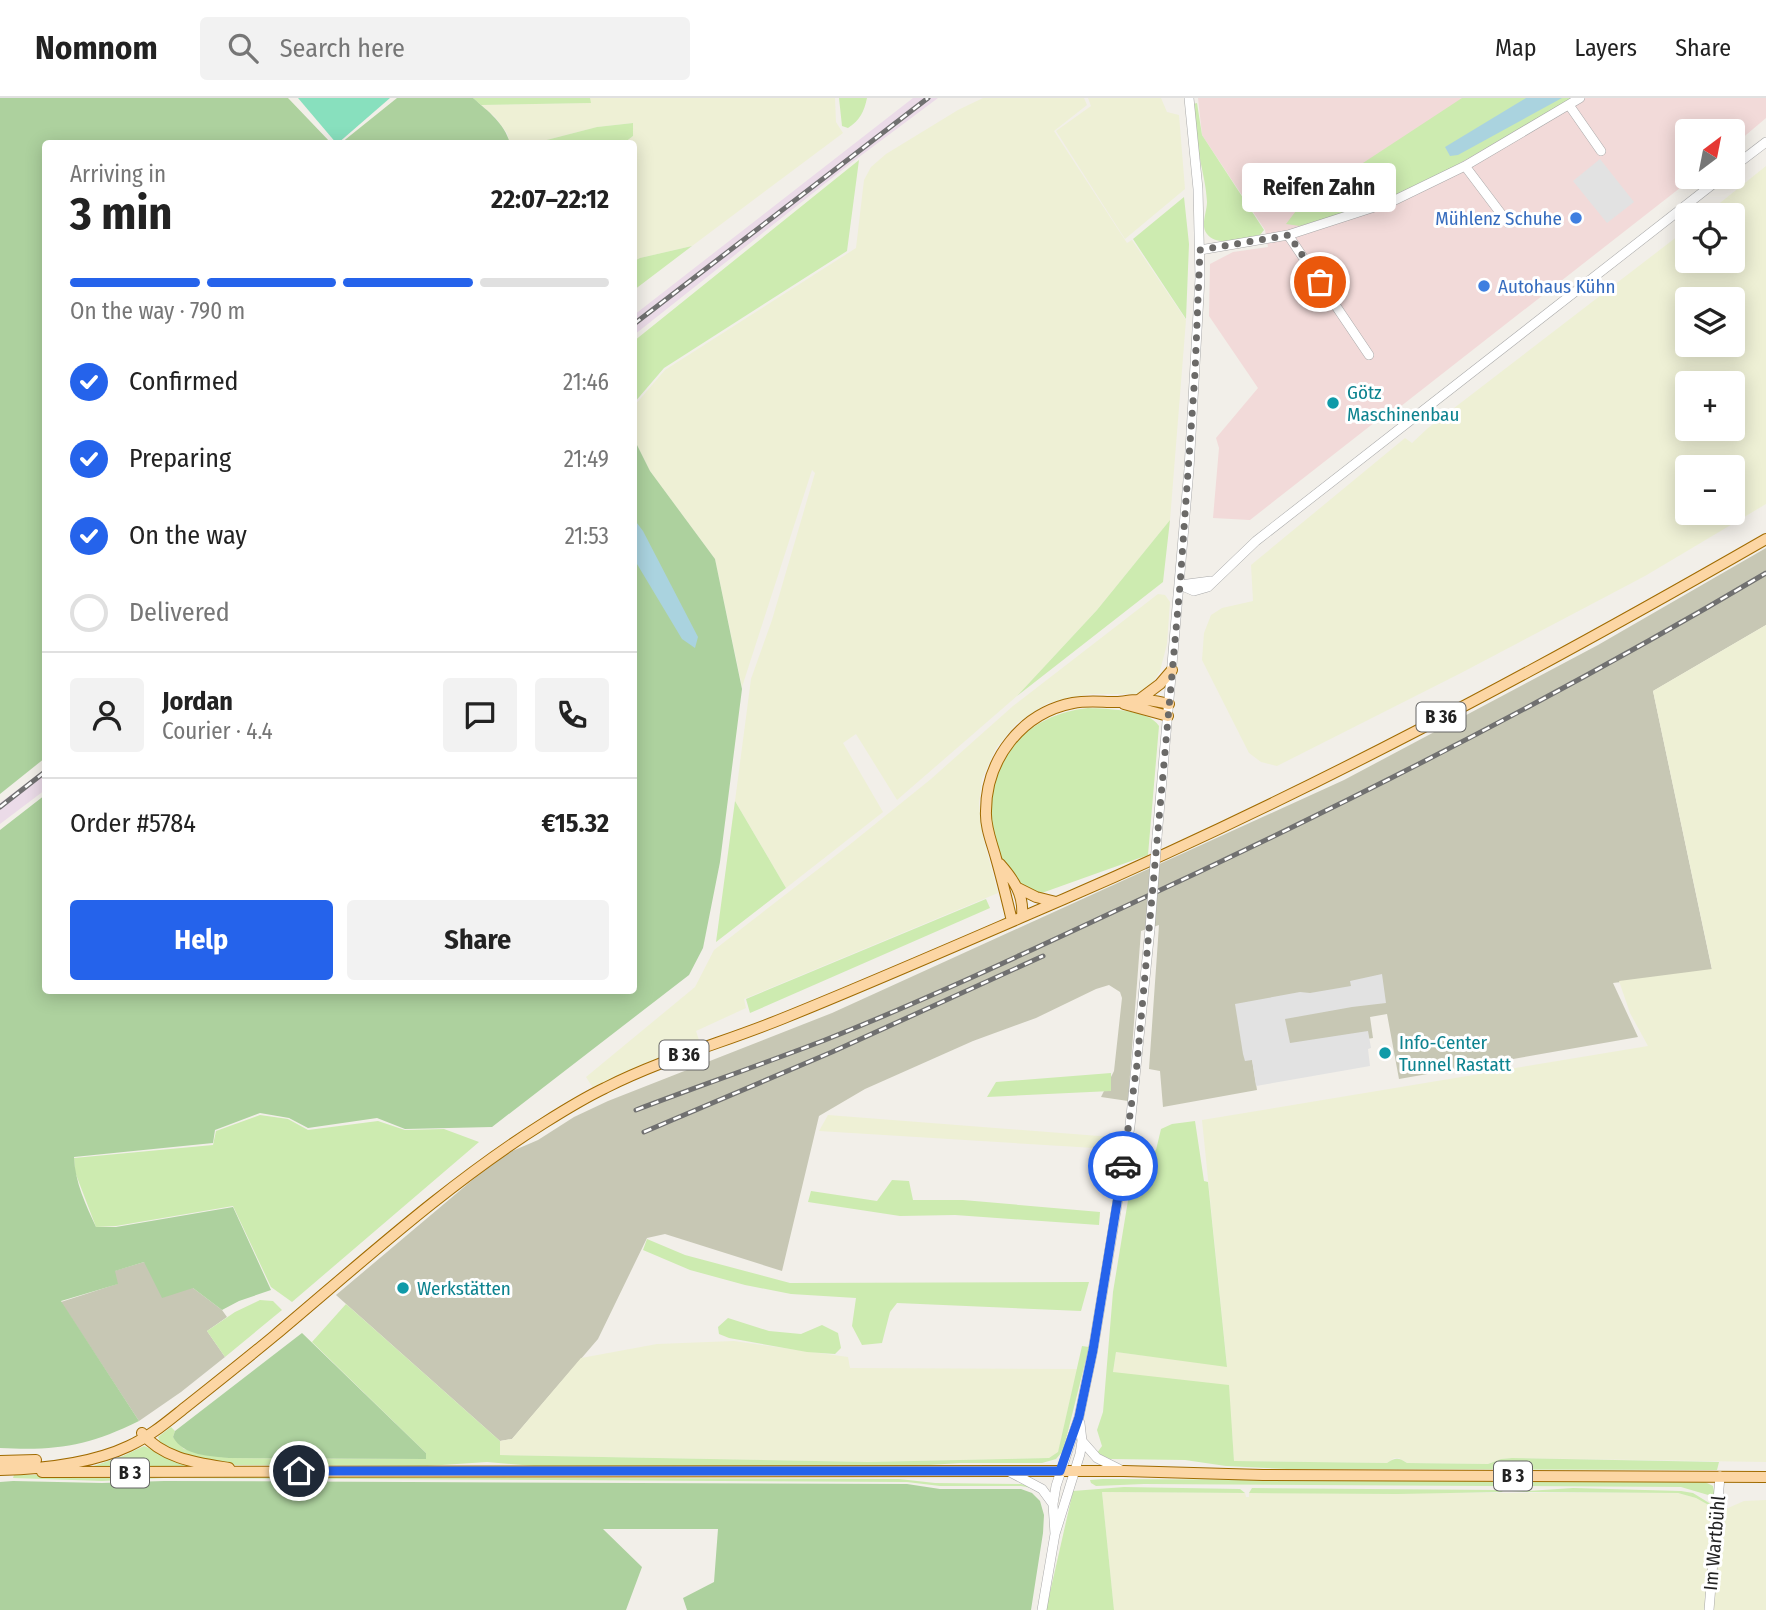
<!DOCTYPE html>
<meta charset="utf-8">
<style>
:root{--surface:#fff;--page:#f2f2f2;--text:#222;--muted:#767676;--line:#e0e0e0;--accent:#2563eb}
body{margin:0;font-family:"Fira Sans Condensed",sans-serif;background:var(--page);color:var(--text);height:100vh;display:flex;flex-direction:column;font-size:26px;white-space:nowrap}
*{box-sizing:border-box;margin:0}
p{font-size:23px;color:var(--muted)}
.icon{flex:none;width:38px;height:38px;fill:none;stroke:currentColor;stroke-width:2;stroke-linecap:round;stroke-linejoin:round}
.map{position:relative;flex:1;overflow:hidden}
.drawer{position:absolute;left:42px;top:42px;width:595px;height:854px;display:flex;flex-direction:column;background:var(--surface);border-radius:7px;box-shadow:0 4px 18px #0003}
.drawer>*{flex:none}
.needle{width:46px;rotate:32deg}
.controls{position:absolute;left:1675px;top:21px;display:grid;gap:14px}
.controls a{display:grid;place-items:center;width:70px;height:70px;border-radius:7px;background:var(--surface);box-shadow:0 4px 18px #0003;font-size:35px}
.pin{position:absolute;display:grid;place-items:center;width:60px;height:60px;color:#fff;margin:-30px;border:4px solid #fff;border-radius:50%;box-shadow:0 2px 7px #0007}
.courier{position:absolute;display:grid;place-items:center;width:70px;height:70px;margin:-35px;border:5px solid #2563eb;border-radius:50%;background:#fff;color:#222;box-shadow:0 2px 9px #0007}
.bubble{position:absolute;height:49px;border-radius:7px;background:var(--surface);box-shadow:0 4px 18px #0003;font-size:23px;font-weight:700;line-height:49px;text-align:center}
.head em{font-style:normal;font-weight:700}
.head div{display:flex;flex-direction:column-reverse}
.head{display:flex;align-items:center;justify-content:space-between;height:119px;padding:0 28px}
h1{font-size:46px;font-weight:700;line-height:52px}
.bar{display:grid;grid-template-columns:repeat(4,1fr);gap:10px 7px;align-content:center;height:84px;padding:0 28px}
.bar i{height:9px;border-radius:5px;background:var(--line)}
.bar .active{background:var(--accent)}
.bar p{grid-column:span 4}
.line{display:flex;align-items:center;gap:18px;padding:0 28px;border-top:2px solid var(--line)}
.line div{flex:1}
.round{display:grid;place-items:center;flex:none;width:74px;height:74px;border-radius:7px;background:var(--page)}
ol{padding:0 28px;list-style:none}
li{display:flex;align-items:center;gap:21px;height:77px}
li p{margin-inline-start:auto}
li .icon{padding:7px;border-radius:50%;background:var(--accent);color:#fff;stroke-width:4}
li:last-child{color:var(--muted)}
li i{width:38px;height:38px;border:4px solid var(--line);border-radius:50%}
.button{display:flex;gap:14px;margin-top:auto;padding:14px 28px}
.button a{flex:1;height:80px;border-radius:7px;background:var(--accent);color:#fff;font-size:28px;font-weight:700;line-height:80px;text-align:center}
.button a+a{background:var(--page);color:var(--text)}
header{display:flex;align-items:center;gap:42px;box-sizing:border-box;height:98px;padding:0 35px;background:var(--surface);border-bottom:2px solid var(--line)}
header strong{font-size:33px}
nav{display:flex;gap:38px;margin-inline-start:auto;font-size:24px}
.search{width:490px;height:63px;background:var(--page);display:flex;align-items:center;gap:18px;box-sizing:border-box;padding:0 24px;border-radius:7px;color:var(--muted);font-size:26px}
.map>svg:first-child{display:block}
</style>
<header>
<strong>Nomnom</strong>
<div class="search"><svg class="icon" aria-label="search" viewBox="0 0 24 24"><circle cx="10" cy="10" r="6"/><path d="M15 15l6 6"/></svg>Search here</div>
<nav><a>Map</a><a>Layers</a><a>Share</a></nav>
</header>
<div class="map">
<svg width="1766" height="1512" viewBox="0 0 1766 1512">
<rect width="100%" height="100%" fill="#f2efe9"/>
<path fill="#f2dad9" d="M1198,0H1766V20L1733,48L1732,33H1687V79H1694L1396,312L1393,310L1250,422L1213,420L1219,350L1216,340L1258,290L1209,218L1210,166L1233,154L1268,149L1265,132L1202,37Z"/>
<path fill="#ebdbe8" d="M913,0H938L851,65L634,237V217Z
M45,671V692L0,726V705Z"/>
<path fill="#c7c7b4" d="M1766,450V527L1653,593L1712,872L1613,885L1638,939L1399,981L1387,916L1370,919L1373,940L1252,961L1257,992L1163,1009L1160,973L1149,971L1159,827L1141,833L1128,1003L1101,999L1114,973L1122,900L1120,894L1109,887L1096,891L1036,920L973,943L865,991L819,1018L782,1173L665,1136L647,1140L598,1241L512,1341L500,1343L336,1197L476,1079L510,1054L538,1042L574,1019L608,1003L832,915L1344,682L1598,547Z
M144,1164L193,1190L222,1212L227,1219L207,1233L225,1259L181,1294L139,1323L61,1204L117,1186L114,1173Z"/>
<path fill="#eef0d5" fill-rule="evenodd" d="M590,0H835L836,24L843,35L692,148L640,160L634,163V46L624,45L633,38L632,25L597,29L535,45H510L507,35L495,19L481,7L590,5Z
M983,0H1084L1087,7L1054,33L1127,145L1132,142L1186,222L1170,422L1097,512L1017,598L897,702L856,636L843,645L883,714L786,790L735,703L751,581L772,522L815,375L812,372L742,589L715,461L650,373L634,341V308L665,272L856,150L864,82L871,69L886,56L958,12Z
M1088,0H1161L1167,14L1179,17L1185,91L1125,141L1056,33L1091,8Z
M1766,68V406L1645,478L1461,575L1277,668L1261,664L1249,655L1202,562L1204,535L1211,517L1222,510L1253,503L1251,467L1405,340L1412,345L1428,330L1687,131V163H1732V117H1705ZM1687,201H1732V247H1687ZM1687,285H1732V331H1687ZM1687,369H1732V415H1687Z
M1158,496L1165,497L1170,504L1167,546L1160,573L1152,586L1137,596H1090L1048,605L1017,625L996,650L982,681L979,705L982,735L998,795L744,901L746,910L696,933L699,942L593,990L586,979L695,889L714,852L848,748L931,681L1013,608Z
M1766,527V1364L1512,1360L1501,1361L1488,1366L1407,1365L1399,1360H1394L1387,1365L1234,1363L1232,1334L1113,1274L1116,1254L1227,1268L1202,1022L1648,948L1630,915L1619,883L1712,871L1653,593Z
M828,1017L1112,1039L1111,1051L819,1033Z
M734,1243L848,1259L850,1270L1077,1271L1058,1355L1049,1360L868,1364L499,1357L500,1343L512,1341L581,1260L657,1246Z
M1102,1394L1245,1395L1246,1399H1249V1395H1678L1696,1400L1714,1410H1728L1744,1403L1766,1402V1512H1114Z"/>
<path fill="#cdebb0" d="M473,0H590L591,5L481,7Z
M839,0H867C864,14 860,22 848,30L842,28Z
M1462,0H1573L1436,79L1390,101L1300,128L1286,126L1302,105Z
M1197,5L1202,37L1264,132L1260,137C1246,139 1217,150 1207,136C1200,128 1207,114 1207,104C1206,87 1203,77 1200,61C1196,43 1195,24 1193,6Z
M633,25V38L624,45H535L597,29Z
M859,62L847,153L664,270L634,305V243Z
M1184,99L1189,146L1186,221L1133,141Z
M692,148L634,192V163L640,160Z
M1170,422L1163,484L1017,598L1097,512Z
M1088,610C1106,611 1149,611 1159,628L1148,757L1039,796C1032,793 1021,789 1015,784C1004,772 999,755 995,740C976,673 1020,617 1088,610Z
M735,703L786,790L716,844Z
M986,801L990,810L750,915L746,901Z
M1111,975V993L987,999L996,984Z
M260,1017L288,1021L308,1032L378,1023L405,1032L444,1031L479,1044L292,1204L271,1189L233,1108L116,1128L96,1129L75,1074L74,1060L213,1047L216,1033Z
M1195,1023L1204,1083L1208,1084L1227,1269L1116,1254L1113,1274L1229,1287L1234,1363L1387,1365C1396,1359 1399,1360 1407,1365L1488,1366L1501,1361L1512,1360L1719,1364L1717,1372L1287,1371L1226,1368L1185,1362L1110,1361L1097,1355L1102,1348L1097,1332L1103,1314L1113,1194L1133,1072L1140,1063L1156,1052L1161,1031L1172,1026Z
M892,1082L909,1083L913,1102H963L1100,1114L1099,1127L955,1117L900,1118L808,1104L811,1093L877,1103Z
M647,1141L685,1157L790,1185L1089,1184L1081,1213L897,1205L890,1214L882,1245L862,1247L852,1228L856,1200L791,1196L745,1187L690,1172L643,1152Z
M260,1202L273,1203L282,1212L225,1259L207,1233L235,1214Z
M346,1206L500,1343V1357L868,1364L1049,1360L1058,1354L1082,1248L1089,1249L1063,1353L1056,1361L1042,1365H960L899,1369L534,1368L487,1364L427,1368L225,1367L193,1361L161,1347L158,1339L171,1329L175,1333L173,1339L184,1351L229,1360L425,1361L426,1355L312,1244Z
M728,1220L769,1233L801,1236L822,1227L838,1235L841,1250L835,1256L807,1254L729,1240L719,1236L718,1229Z
M144,1348L169,1359L211,1372L85,1371L123,1358Z
M14,1377H54L78,1380L266,1379L899,1381L935,1385L1021,1386L1037,1391L1021,1388H940L907,1384L164,1380L102,1383L13,1380Z
M1103,1381L1705,1384L1713,1388L1715,1399L1681,1389L1144,1386L1096,1388L1091,1385L1090,1382Z
M1124,1389L1240,1391L1245,1395L1102,1394L1114,1512H1046L1073,1393Z
M1252,1390L1500,1392L1503,1394L1397,1396L1249,1395Z
M1573,1390L1681,1393L1693,1395L1714,1408V1410L1696,1400L1678,1395L1512,1394Z"/>
<path fill="#add19e" d="M0,0H288L331,45L46,46L45,660L0,696Z
M397,0H473C489,14 504,25 510,45H341Z
M634,341L650,373L715,461L742,591L720,764L703,850L689,877L492,1029L405,1031L377,1020L308,1030L289,1020L260,1015L215,1032L213,1045L74,1059C75,1085 86,1107 96,1129H116L233,1109L271,1192L239,1203L222,1212L193,1190L162,1200L144,1164L115,1173L118,1186L61,1203L139,1323C88,1348 57,1353 0,1350V732L45,697L46,892H634Z
M302,1235L426,1355V1361L229,1360C211,1358 183,1358 173,1339L175,1333Z
M13,1383L102,1385L164,1383L907,1386L940,1391H1021L1032,1395L1040,1403L1044,1417L1043,1435L1031,1512H687L683,1500L714,1484L718,1431H603L642,1469L626,1512H0V1384Z"/>
<path fill="#88e0be" d="M298,0H390L337,46Z"/>
<path fill="#e2e2e2" d="M1600,61L1634,104L1607,125L1573,83Z
M1382,876L1386,905L1352,909L1285,921L1290,945L1368,933L1371,950L1368,951L1370,968L1256,988L1252,962L1245,963L1243,956L1235,906L1300,894L1310,895L1351,888L1350,883Z"/>
<path fill="#aad3df" d="M1526,0H1562L1458,57L1450,58L1445,49Z
M634,421L643,433L698,539L695,550L682,541L634,461Z"/>
<g fill="none" stroke-linecap="round" stroke-linejoin="round">
<defs>
<path id="minor" d="M1569,7L1601,53
M1465,68L1508,125
M1732,70L1766,44
M1288,137L1369,257
M1200,152L1288,137L1393,103L1465,68L1580,0
M1180,487L1194,493L1208,489L1256,443L1722,79
M1180,487L1211,483
M1157,739L1189,371L1200,180L1198,91L1189,0
M1082,1343L1097,1360L1123,1373
M1010,1374L1042,1391L1053,1406
M1055,1436L1053,1406L1056,1388L1079,1319L1093,1252L1130,1028L1150,831
M1042,1512L1055,1436L1080,1356L1082,1343L1080,1325
M1709,1512L1720,1378"/>
<path id="major" d="M1140,601L1160,586L1172,572
M1124,606L1168,618
M1000,766C1014,782 1024,797 1022,818
M1018,790L1036,799L1056,804
M1012,823C1007,802 1002,781 996,760C992,745 985,729 986,713C986,662 1021,615 1073,605C1087,602 1101,604 1116,604C1123,604 1130,602 1137,602C1148,601 1159,604 1169,606
M142,1335C163,1361 198,1365 229,1370
M0,1363L36,1362
M0,1372C41,1371 91,1366 129,1348C151,1338 168,1323 187,1308C216,1285 245,1262 274,1238C361,1165 447,1086 544,1025C563,1013 584,1000 605,990C662,961 725,944 784,920C878,882 971,841 1064,801C1305,697 1538,572 1766,441
M42,1374L1124,1373L1263,1377L1766,1379"/>
</defs>
<use href="#minor" stroke="#a9a9a9" stroke-width="10"/>
<use href="#major" stroke="#a06b00" stroke-width="12"/>
<use href="#minor" stroke="#fff" stroke-width="9"/>
<use href="#major" stroke="#fcd6a4" stroke-width="10"/>
<defs>
<path id="rail" d="M634,226L928,0
M0,709L46,673
M636,1012C699,988 763,966 825,942C926,902 1025,855 1124,809C1343,708 1559,598 1766,475
M644,1034L832,954L1043,858"/>
</defs>
<use href="#rail" stroke="#707070" stroke-width="5"/>
<use href="#rail" stroke="#fff" stroke-width="2.5" stroke-dasharray="8" stroke-linecap="butt"/>
<defs>
<path id="minor-bridge" d="M1150,831L1157,739"/>
</defs>
<use href="#minor-bridge" stroke="#a9a9a9" stroke-width="10" stroke-linecap="butt"/>
<use href="#minor-bridge" stroke="#fff" stroke-width="9"/>
</g>
<g fill="none" stroke-linecap="round" stroke-linejoin="round">
<path stroke="#6b6a68" stroke-width="7" stroke-dasharray="0 12.6" d="M1123,1068L1137,966L1180,487L1195,275L1200,152L1289,137L1320,184"/>
<path stroke="#2563eb" stroke-width="9" d="M299,1373H1060L1079,1319L1093,1252L1123,1068"/>
</g>
<g fill="#3f7fe0" stroke="#fff" stroke-width="2.5">
<circle cx="1576" cy="120" r="7"/>
<circle cx="1484" cy="188" r="7"/>
</g>
<g fill="#0f9aa8" stroke="#fff" stroke-width="2.5">
<circle cx="1333" cy="305" r="7"/>
<circle cx="1385" cy="955" r="7"/>
<circle cx="403" cy="1190" r="7"/>
</g>
<g text-anchor="middle" stroke-width="6" stroke-linejoin="round" paint-order="stroke">
<g fill="#fff" stroke="#646464" stroke-width="2">
<rect x="1416.5" y="604.5" width="49" height="29" rx="5"/>
<rect x="659.5" y="942.5" width="49" height="29" rx="5"/>
<rect x="111" y="1360.5" width="38" height="29" rx="5"/>
<rect x="1494" y="1363.5" width="38" height="29" rx="5"/>
</g>
<g font-size="18" font-weight="bold" fill="#222">
<text x="1441" y="625">B 36</text>
<text x="684" y="963">B 36</text>
<text x="130" y="1381">B 3</text>
<text x="1513" y="1384">B 3</text>
</g>
<g font-size="19" fill="#366cbe" stroke="#fff" text-anchor="end">
<text x="1562" y="127">Mühlenz Schuhe</text>
<text x="1498" y="195" text-anchor="start">Autohaus Kühn</text>
</g>
<g font-size="19" fill="#0d838f" stroke="#fff" text-anchor="start">
<text x="1347" y="301">Götz<tspan x="1347" dy="22">Maschinenbau</tspan></text>
<text x="1399" y="951">Info-Center<tspan x="1399" dy="22">Tunnel Rastatt</tspan></text>
<text x="417" y="1197">Werkstätten</text>
</g>
<g font-size="19" fill="#222" stroke="#fff">
<text transform="translate(1714 1445) rotate(-85)" y="7">Im Wartbühl</text>
</g>
</g>
</svg>
<div class="controls">
<a><svg class="needle" viewBox="-14 -14 28 28"><path d="M0-13l5 13h-10z" fill="#e53935"/><path d="M0 13l5-13h-10z" fill="#767676"/></svg></a>
<a><svg class="icon" aria-label="locate" viewBox="0 0 24 24"><circle cx="12" cy="12" r="6"/><path d="M12 2v4M12 18v4M2 12h4M18 12h4"/></svg></a>
<a><svg class="icon" aria-label="layers" viewBox="0 0 24 24"><path d="M12 4l9 5-9 5-9-5zM3 14l9 5 9-5"/></svg></a>
<a>+</a>
<a>−</a>
</div>
<div class="pin" style="left:1320px;top:184px;background:#ea580c"><svg class="icon" aria-label="bag" viewBox="0 0 24 24"><path d="M5 8h14l-1 12H6zM9 8a3 3 0 0 1 6 0"/></svg></div>
<div class="pin" style="left:299px;top:1373px;background:#1f2937"><svg class="icon" aria-label="home" viewBox="0 0 24 24"><path d="M3 11l9-7 9 7M6 9v11h12V9"/></svg></div>
<div class="courier" style="left:1123px;top:1068px"><svg class="icon" aria-label="car" viewBox="0 0 24 24"><path d="M5 17H2v-5l4-1 3-4h7l3 4 3 1v5h-3M9 17h6M6 11h13"/><circle cx="7" cy="17" r="2"/><circle cx="17" cy="17" r="2"/></svg></div>
<div class="bubble" style="left:1242px;top:65px;width:154px">Reifen Zahn</div>
<section class="drawer">
<div class="head"><div><h1>3 min</h1><p>Arriving in</p></div><em>22:07–22:12</em></div>
<div class="bar"><i class="active"></i><i class="active"></i><i class="active"></i><i></i><p>On the way · 790 m</p></div>
<ol>
<li><svg class="icon" aria-label="check" viewBox="0 0 24 24"><path d="M5 12l5 5 9-10"/></svg>Confirmed<p>21:46</p></li>
<li><svg class="icon" aria-label="check" viewBox="0 0 24 24"><path d="M5 12l5 5 9-10"/></svg>Preparing<p>21:49</p></li>
<li><svg class="icon" aria-label="check" viewBox="0 0 24 24"><path d="M5 12l5 5 9-10"/></svg>On the way<p>21:53</p></li>
<li><i></i>Delivered</li>
</ol>
<div class="line" style="height:126px"><a class="round"><svg class="icon" aria-label="person" viewBox="0 0 24 24"><circle cx="12" cy="8" r="4"/><path d="M4 21q1-7 8-7t8 7"/></svg></a><div><b>Jordan</b><p>Courier · 4.4</p></div><a class="round"><svg class="icon" aria-label="chat" viewBox="0 0 24 24"><path d="M4 5h16v11H9l-5 4z"/></svg></a><a class="round"><svg class="icon" aria-label="phone" viewBox="0 0 24 24"><path d="M5 4h4l2 5-3 2q2 4 5 5l2-3 5 2v4C11 20 4 13 5 4z"/></svg></a></div>
<div class="line" style="height:91px"><div>Order #5784</div><b>€15.32</b></div>
<div class="button"><a>Help</a><a>Share</a></div>
</section>
</div>
